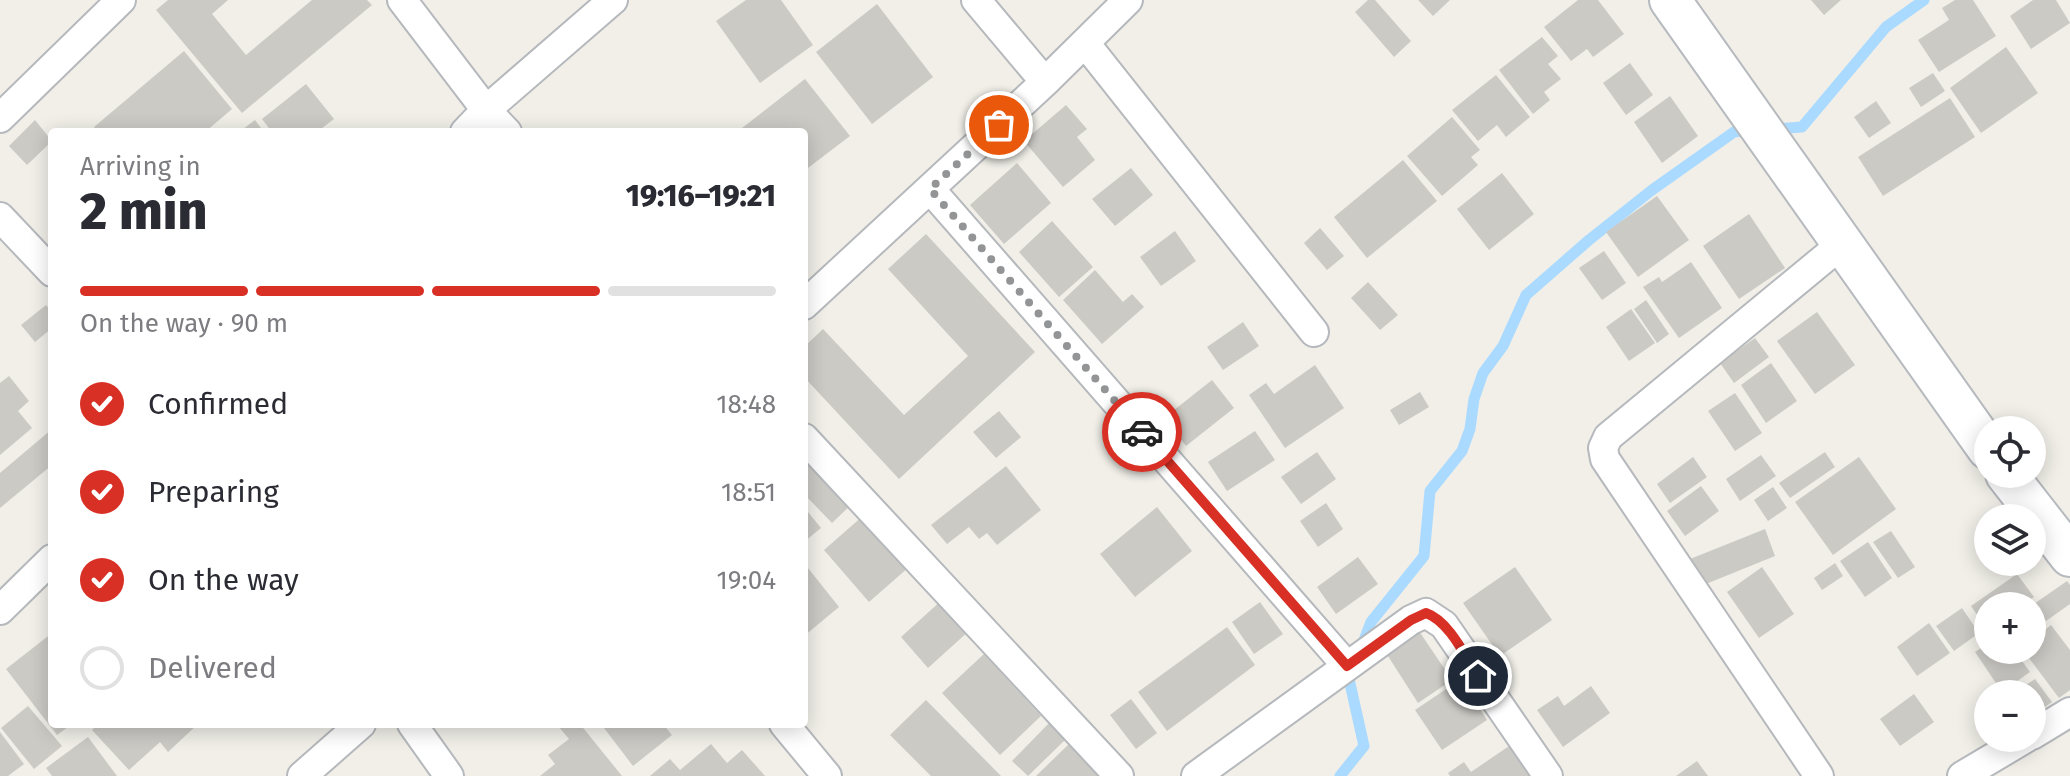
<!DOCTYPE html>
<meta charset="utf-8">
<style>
:root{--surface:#fff;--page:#f7f7f7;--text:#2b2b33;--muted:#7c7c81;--line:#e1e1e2;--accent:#d93025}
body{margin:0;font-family:"Fira Sans",sans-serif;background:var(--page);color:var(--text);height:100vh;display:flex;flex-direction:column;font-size:30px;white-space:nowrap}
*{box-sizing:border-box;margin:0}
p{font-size:26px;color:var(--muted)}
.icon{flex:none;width:44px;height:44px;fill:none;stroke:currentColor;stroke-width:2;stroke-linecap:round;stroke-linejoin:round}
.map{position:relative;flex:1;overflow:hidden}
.drawer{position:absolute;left:48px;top:128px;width:760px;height:600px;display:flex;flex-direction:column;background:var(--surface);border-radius:8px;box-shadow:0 4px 20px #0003}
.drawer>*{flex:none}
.buttons{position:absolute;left:1974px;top:416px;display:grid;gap:16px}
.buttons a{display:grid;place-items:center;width:72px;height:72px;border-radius:50%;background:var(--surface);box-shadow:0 4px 20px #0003;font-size:40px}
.pin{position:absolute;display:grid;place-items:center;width:68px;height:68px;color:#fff;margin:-34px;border:4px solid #fff;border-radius:50%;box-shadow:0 2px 8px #0007}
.courier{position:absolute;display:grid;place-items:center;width:80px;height:80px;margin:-40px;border:6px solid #d93025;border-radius:50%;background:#fff;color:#222;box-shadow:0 2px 10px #0007}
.overview em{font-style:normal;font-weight:800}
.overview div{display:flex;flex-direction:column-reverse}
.overview{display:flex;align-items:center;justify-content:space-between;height:136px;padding:0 32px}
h1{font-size:52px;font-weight:800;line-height:60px}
.bar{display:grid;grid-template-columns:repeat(4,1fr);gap:12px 8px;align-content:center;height:96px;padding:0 32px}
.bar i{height:10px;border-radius:6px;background:var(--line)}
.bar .active{background:var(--accent)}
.bar p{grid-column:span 4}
ol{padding:0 32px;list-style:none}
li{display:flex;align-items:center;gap:24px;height:88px}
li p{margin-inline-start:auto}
li .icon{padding:8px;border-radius:50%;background:var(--accent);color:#fff;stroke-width:4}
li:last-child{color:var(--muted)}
li i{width:44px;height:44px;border:4px solid var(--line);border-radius:50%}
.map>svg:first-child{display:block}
</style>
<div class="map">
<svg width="2070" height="776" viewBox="0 0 2070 776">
<rect width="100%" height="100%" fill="#f1efe8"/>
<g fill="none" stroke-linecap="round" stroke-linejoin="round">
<path stroke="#aadaff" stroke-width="11" d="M1773,129L1802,127L1886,27L1924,0
M1361,648L1371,622L1424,556L1430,491L1462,451L1470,429L1474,399L1483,373L1503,346L1526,295L1589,240L1652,190L1734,132L1752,130
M1340,776L1364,746L1349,679L1352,671"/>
</g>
<path fill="#cccac5" d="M168,0H228L212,14L246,55L312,0H367L372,5L242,113L156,10Z
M746,0H781L813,45L760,83L716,21Z
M1368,0H1375L1411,41L1394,57L1355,12Z
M1418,0H1450L1433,16Z
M1578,0H1598L1624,34L1593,57L1587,49L1571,61L1544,27Z
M1811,0H1841L1824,15Z
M1955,0H1973L1996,36L1939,72L1918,40L1949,20L1942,8Z
M2033,0H2056L2070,23L2031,49L2010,16Z
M877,4L933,77L872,124L816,52Z
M1542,37L1558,56L1548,64L1561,79L1544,92L1550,100L1533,114L1499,70Z
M2006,47L2038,93L1981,133L1950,88Z
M184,51L232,109L205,132H98L94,127Z
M1630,63L1653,95L1626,115L1603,83Z
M1933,73L1945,91L1921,107L1909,88Z
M1496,75L1530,117L1506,137L1497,125L1478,141L1452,110Z
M805,79L850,136L804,171V132H745L742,128Z
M306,84L334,119L317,132H272L262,119Z
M1670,96L1698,136L1662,163L1634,122Z
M1950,98L1975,137L1883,196L1858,157Z
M1876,101L1891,123L1869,138L1854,117Z
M1066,105L1087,129L1077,137L1095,160L1063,187L1024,141Z
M1452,117L1480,150L1471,157L1478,165L1442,196L1407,156Z
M35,120L52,141L27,165L9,146Z
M255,120L264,132H239Z
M1403,160L1437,201L1367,258L1334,217Z
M1017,163L1051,203L1004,244L970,205Z
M1131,168L1153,195L1115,226L1092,199Z
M1502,173L1534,214L1489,250L1457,209Z
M1657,196L1689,240L1638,277L1606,232Z
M1749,214L1785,268L1739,299L1703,246Z
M1052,221L1093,267L1059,297L1019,252Z
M1320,228L1344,256L1327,270L1304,243Z
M1175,231L1196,261L1161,286L1140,257Z
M926,234L1035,352L899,479L804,377V347L823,329L904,415L968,356L888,269Z
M1604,251L1626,283L1602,300L1579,268Z
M1691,262L1722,308L1679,338L1643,287L1659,277L1662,282Z
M1095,270L1123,302L1132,294L1144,307L1102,344L1063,300Z
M1368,282L1398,315L1380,330L1351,298Z
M1646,300L1669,334L1657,343L1634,309Z
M46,305L52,312V328L35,342L21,325Z
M1631,309L1655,343L1629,361L1606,327Z
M1817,312L1855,365L1815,394L1777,341Z
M1243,322L1259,346L1223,370L1207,347Z
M1755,338L1769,357L1734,383L1720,363Z
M1771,363L1797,401L1766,423L1741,385Z
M1315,365L1344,408L1285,448L1249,395L1266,383L1274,394Z
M9,376L29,401L18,411L32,428L0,455V383Z
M1212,380L1234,408L1186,446L1164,418Z
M1420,392L1429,407L1399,425L1390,410Z
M1735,393L1762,433L1735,451L1708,411Z
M999,411L1021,437L996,458L973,432Z
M52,429V465L0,508V473Z
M1255,431L1275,460L1227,491L1208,462Z
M804,448L854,502L832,523L804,494Z
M1317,452L1336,479L1301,504L1281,477Z
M1825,452L1835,467L1790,498L1779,483Z
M1761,455L1776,476L1740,501L1726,479Z
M1693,457L1707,477L1670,503L1657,484Z
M1859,457L1896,509L1833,555L1795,502Z
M1006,466L1041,510L997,545L987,533L979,539L969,527L947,544L931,525Z
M1701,486L1719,511L1685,536L1667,511Z
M1773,487L1787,508L1768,521L1754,500Z
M1326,503L1343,529L1318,547L1300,521Z
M804,507L821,528L804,542Z
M1157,507L1192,551L1135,597L1100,554Z
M864,515L909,567L869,602L824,550Z
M1765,529L1775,556L1701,586L1690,559Z
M1891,531L1915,567L1898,578L1873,542Z
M1868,542L1892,578L1865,597L1840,561Z
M1358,557L1378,584L1336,614L1317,587Z
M804,563L839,607L804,636Z
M1835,563L1843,576L1822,590L1814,578Z
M1515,567L1552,620L1500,656L1463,603Z
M1762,567L1794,614L1759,638L1727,592Z
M2017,574L2034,597L2021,606H1988V631L1971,606Z
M2067,581L2070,585V604L2046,621L2034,604Z
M942,600L970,630L928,668L901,637Z
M1260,602L1283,634L1254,654L1232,622Z
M1962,608L1979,633L1954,651L1936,626Z
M1929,623L1950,653L1917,676L1897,647Z
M2051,625L2070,650V690L2059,698L2023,650H2032V640Z
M1227,627L1255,665L1167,731L1138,692Z
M1419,631L1452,680L1418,703L1386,653Z
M52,633V724H72L57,735L6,669Z
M1988,643V650H2014L2030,672L2002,692L1975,652Z
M984,654L1041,716L1000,755L942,693Z
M1461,679L1487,720L1442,750L1415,710Z
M2035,679L2052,702L2032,716V694H2012Z
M1591,686L1610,713L1563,747L1537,710L1558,696L1564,706Z
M1914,694L1934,722L1900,746L1880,719Z
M1131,699L1157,733L1136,749L1110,715Z
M926,700L1001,776H931L890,735Z
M28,706L62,746L34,769L1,728Z
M1050,722L1067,738L1028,776L1012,761Z
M98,724H198L168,752L160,742L129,770L92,730Z
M561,724H580L622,776H540L555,764L548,755L569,739L558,726Z
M601,724H663L672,735L633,766Z
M0,732L24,764L8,776H0Z
M88,737L117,776H52L46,768Z
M1070,743L1101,776H1036Z
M711,744L727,763L742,750L765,776H650L670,759L680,770Z
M1512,744L1534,776H1450L1448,773L1464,762L1471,772Z
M1697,761L1708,776H1676Z"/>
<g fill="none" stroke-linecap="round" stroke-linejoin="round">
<defs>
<path id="minor" d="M402,0L486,110L507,132
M976,0L1045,82
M1085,43L1314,332
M0,118L121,0
M465,132L486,110L613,0
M930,189L1347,666
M0,217L52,272
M804,305L1045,82L1128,0
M804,438L1119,776
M0,610L52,559
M412,724L449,776
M784,724L827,776
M2032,735L2070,712
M302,776L361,724
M1196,776L1411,620L1426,613L1444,625L1548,776
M1819,776L1605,459L1603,448L1608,437L1843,243
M1962,776L2026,738"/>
<path id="secondary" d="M1670,0L1988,449
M2006,474L2070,556"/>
</defs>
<use href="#minor" stroke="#b5b8bc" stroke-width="32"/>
<use href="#secondary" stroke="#b6babf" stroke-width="44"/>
<use href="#minor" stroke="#fff" stroke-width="28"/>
<use href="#secondary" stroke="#fff" stroke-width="40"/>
</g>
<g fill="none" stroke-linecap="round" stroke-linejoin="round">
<path stroke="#929495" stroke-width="8" stroke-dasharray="0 14.4" d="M999,125L930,189L1142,432"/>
<path stroke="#d93025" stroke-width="10" d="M1142,432L1347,666L1411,620L1426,613C1449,621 1465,656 1478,676"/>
</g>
</svg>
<div class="buttons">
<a><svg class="icon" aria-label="locate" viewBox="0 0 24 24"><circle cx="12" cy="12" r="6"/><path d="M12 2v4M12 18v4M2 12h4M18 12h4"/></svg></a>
<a><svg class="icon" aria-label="layers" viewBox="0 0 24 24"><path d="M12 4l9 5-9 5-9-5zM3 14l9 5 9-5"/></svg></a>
<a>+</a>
<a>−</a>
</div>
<div class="pin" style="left:999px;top:125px;background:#ea580c"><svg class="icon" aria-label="bag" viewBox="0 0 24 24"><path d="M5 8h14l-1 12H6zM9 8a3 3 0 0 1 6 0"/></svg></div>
<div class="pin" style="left:1478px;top:676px;background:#1f2937"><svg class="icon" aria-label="home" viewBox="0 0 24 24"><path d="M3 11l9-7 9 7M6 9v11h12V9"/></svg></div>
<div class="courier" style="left:1142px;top:432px"><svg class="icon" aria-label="car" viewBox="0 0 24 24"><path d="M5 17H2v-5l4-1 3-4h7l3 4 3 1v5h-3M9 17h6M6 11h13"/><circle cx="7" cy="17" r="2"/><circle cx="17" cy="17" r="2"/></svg></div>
<section class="drawer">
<div class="overview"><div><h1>2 min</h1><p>Arriving in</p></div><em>19:16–19:21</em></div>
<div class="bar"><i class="active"></i><i class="active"></i><i class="active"></i><i></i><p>On the way · 90 m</p></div>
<ol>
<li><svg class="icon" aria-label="check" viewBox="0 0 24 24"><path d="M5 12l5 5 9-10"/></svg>Confirmed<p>18:48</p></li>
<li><svg class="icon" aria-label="check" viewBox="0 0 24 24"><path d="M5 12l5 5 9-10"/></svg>Preparing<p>18:51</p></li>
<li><svg class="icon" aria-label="check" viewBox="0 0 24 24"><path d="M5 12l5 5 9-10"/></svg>On the way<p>19:04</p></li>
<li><i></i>Delivered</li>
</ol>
</section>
</div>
